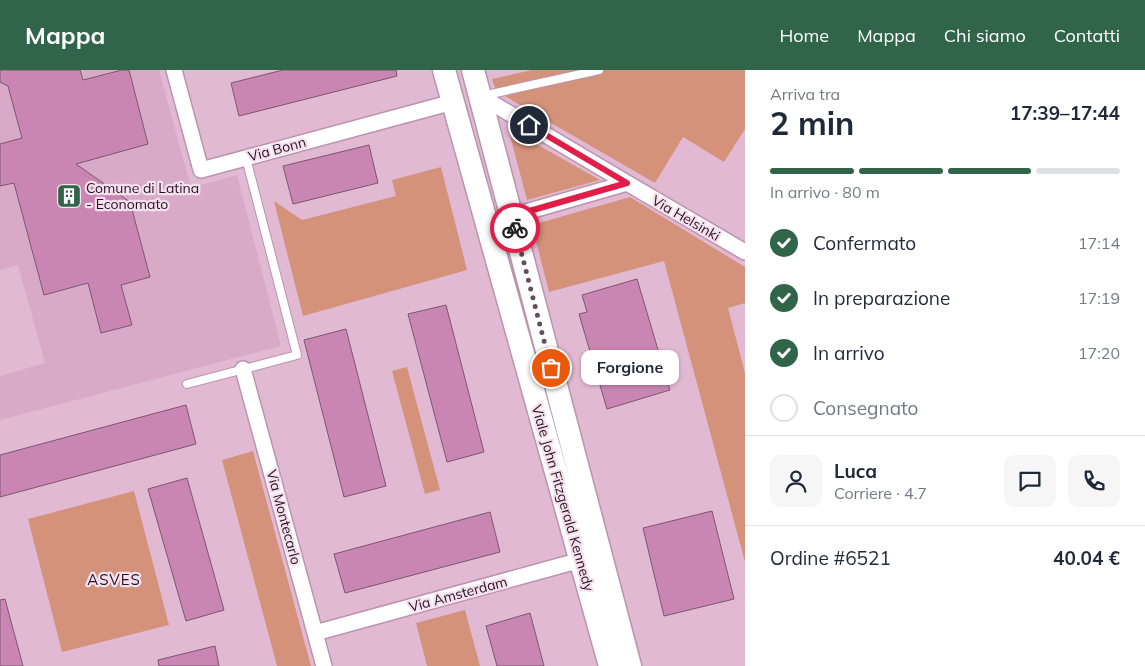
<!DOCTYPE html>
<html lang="it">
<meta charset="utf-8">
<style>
:root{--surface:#fff;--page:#f6f6f7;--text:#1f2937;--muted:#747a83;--line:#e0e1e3;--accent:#30654a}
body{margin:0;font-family:Mulish,sans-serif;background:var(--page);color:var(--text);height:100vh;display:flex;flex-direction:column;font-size:19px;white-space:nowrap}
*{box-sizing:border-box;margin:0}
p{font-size:16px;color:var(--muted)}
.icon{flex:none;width:28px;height:28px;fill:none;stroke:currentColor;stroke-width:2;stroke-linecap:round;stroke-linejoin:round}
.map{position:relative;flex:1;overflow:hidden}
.drawer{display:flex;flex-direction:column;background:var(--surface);width:400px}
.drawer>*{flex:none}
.pin{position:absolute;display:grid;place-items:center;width:42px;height:42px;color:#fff;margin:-21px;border:2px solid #fff;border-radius:50%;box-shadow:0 1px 5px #0007}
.courier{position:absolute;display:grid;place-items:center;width:50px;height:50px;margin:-25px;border:4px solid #e11d48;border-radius:50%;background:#fff;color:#222;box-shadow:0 1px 6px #0007}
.bubble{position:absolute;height:35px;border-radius:10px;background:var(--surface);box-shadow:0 1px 4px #0004;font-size:16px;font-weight:700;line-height:35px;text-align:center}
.head em{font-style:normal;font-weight:700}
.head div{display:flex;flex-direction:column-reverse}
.head{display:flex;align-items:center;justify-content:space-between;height:85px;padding:0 25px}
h1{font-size:32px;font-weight:700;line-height:38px}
.bar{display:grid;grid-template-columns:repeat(4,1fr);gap:8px 5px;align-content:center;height:60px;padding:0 25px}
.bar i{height:6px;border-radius:4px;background:var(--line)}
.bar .selected{background:var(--accent)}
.bar p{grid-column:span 4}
.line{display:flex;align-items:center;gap:12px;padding:0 25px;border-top:1px solid var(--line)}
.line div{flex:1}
.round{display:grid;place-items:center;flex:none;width:52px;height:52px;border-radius:10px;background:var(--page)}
ol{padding:0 25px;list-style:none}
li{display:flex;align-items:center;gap:15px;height:55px}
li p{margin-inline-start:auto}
li .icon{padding:5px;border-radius:50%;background:var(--accent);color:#fff;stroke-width:4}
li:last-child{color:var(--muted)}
li i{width:28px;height:28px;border:2px solid var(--line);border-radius:50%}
header{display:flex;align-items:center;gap:30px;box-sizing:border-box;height:70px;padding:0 25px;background:var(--accent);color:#fff}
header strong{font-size:24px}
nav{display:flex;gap:28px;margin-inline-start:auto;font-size:18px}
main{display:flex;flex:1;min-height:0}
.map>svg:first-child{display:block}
</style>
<header>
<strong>Mappa</strong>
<nav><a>Home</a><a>Mappa</a><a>Chi siamo</a><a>Contatti</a></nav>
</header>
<main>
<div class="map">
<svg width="745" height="596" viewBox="0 0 745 596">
<rect width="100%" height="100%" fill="#e2b9d3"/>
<path fill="#d8aac8" d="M0,0H159L191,118L237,105L281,276L0,350V306L45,293L18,195L0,200Z"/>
<path fill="#d5927a" d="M532,0H745V59L724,92L683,67L655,113L496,21L492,9Z
M508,58L600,110L527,130Z
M441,97L467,200L303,246L274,131L302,150L396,126L392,110Z
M630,127L745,197V233L728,238L745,303V492L664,191L549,222L532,155Z
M407,297L440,420L425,424L392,301Z
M253,381L311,596H277L222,390Z
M134,421L169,555L62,582L28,449Z
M465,540L480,596H427L416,553Z"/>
<path fill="#ca86b3" stroke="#7b566e" d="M0,0H80L83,10L122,0H129L148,74L76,94L130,132L150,207L121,215L132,255L101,263L88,213L44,225L14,113L0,116V74L22,68L8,16L0,12Z
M283,0H396L397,6L239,46L231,13Z
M369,75L378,113L293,134L283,96Z
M637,209L670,320L607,339L579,244L587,242L582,225Z
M446,235L484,382L447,392L408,244Z
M346,259L386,416L344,427L304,270Z
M186,335L196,374L0,427V385Z
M187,408L224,540L186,551L148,419Z
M712,441L734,529L664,546L643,458Z
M490,442L500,482L345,523L334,484Z
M5,529L23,596H0V530Z
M530,543L544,596H497L486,556Z
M215,576L219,596H159L158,590Z"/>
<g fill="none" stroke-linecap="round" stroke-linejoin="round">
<defs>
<path id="lane" d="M482,26L599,0
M187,314L297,285L246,88"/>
<path id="street" d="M174,0L201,100L453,32
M480,26L627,113L512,146
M627,113L745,182
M243,299L324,596
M315,563L588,488"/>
<path id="secondary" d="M444,0L610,596
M473,0L630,596"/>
</defs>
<use href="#lane" stroke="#bb93ad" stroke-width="10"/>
<use href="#street" stroke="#bb93ad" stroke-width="18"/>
<use href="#secondary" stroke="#bb93ad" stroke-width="25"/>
<use href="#lane" stroke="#fff" stroke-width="8"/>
<use href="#street" stroke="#fff" stroke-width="15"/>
<use href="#secondary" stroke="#fff" stroke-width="22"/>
</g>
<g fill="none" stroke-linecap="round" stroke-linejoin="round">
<path stroke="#664e5d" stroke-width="5" stroke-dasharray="0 9" d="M515,158L551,298"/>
<path stroke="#e11d48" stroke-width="6" d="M515,158L512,146L627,113L529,55"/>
</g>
<defs>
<symbol id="building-square" viewBox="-11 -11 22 22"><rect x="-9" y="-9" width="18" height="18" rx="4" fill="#30654a" stroke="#f6e0ee"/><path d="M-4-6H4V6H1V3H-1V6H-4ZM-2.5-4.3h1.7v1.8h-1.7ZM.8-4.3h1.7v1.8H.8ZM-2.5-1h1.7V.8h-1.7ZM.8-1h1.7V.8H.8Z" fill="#fff"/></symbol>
</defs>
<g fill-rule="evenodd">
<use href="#building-square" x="55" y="112" width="28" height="28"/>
</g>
<g text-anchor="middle" stroke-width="4.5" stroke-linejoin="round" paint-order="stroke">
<g font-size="14" fill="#23141e" stroke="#f6e0ee">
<text transform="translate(277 79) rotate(-15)" y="5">Via Bonn</text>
<text transform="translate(686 148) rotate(30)" y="5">Via Helsinki</text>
<text transform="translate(563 428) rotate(74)" y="5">Viale John Fitzgerald Kennedy</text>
<text transform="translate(284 447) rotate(75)" y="5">Via Montecarlo</text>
<text transform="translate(458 524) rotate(-15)" y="5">Via Amsterdam</text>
</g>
<g font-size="14" fill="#23141e" stroke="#f6e0ee" text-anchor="start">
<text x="86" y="123">Comune di Latina<tspan x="86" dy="16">- Economato</tspan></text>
</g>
<g font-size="15" letter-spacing="1" fill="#23141e" stroke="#f6e0ee">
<text x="114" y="515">ASVES</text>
</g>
</g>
</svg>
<div class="pin" style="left:551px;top:298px;background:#ea580c"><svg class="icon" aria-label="bag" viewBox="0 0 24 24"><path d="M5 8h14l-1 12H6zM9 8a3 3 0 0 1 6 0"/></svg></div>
<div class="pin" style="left:529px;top:55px;background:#1f2937"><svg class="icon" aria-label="home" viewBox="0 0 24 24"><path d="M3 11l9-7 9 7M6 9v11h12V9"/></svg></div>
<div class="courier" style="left:515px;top:158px"><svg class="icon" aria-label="bike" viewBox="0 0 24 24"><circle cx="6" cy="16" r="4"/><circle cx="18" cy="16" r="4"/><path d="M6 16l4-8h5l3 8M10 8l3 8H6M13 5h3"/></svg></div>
<div class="bubble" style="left:581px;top:280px;width:98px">Forgione</div>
</div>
<section class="drawer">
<div class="head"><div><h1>2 min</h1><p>Arriva tra</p></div><em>17:39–17:44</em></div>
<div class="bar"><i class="selected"></i><i class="selected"></i><i class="selected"></i><i></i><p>In arrivo · 80 m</p></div>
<ol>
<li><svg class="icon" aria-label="check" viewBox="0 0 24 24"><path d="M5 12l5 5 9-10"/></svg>Confermato<p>17:14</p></li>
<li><svg class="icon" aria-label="check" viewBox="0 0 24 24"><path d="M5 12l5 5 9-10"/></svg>In preparazione<p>17:19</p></li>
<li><svg class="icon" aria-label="check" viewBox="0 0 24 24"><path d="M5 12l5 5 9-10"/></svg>In arrivo<p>17:20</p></li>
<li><i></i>Consegnato</li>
</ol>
<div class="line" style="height:90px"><a class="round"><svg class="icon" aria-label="person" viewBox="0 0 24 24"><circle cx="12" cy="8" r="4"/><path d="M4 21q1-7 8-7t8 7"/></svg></a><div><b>Luca</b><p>Corriere · 4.7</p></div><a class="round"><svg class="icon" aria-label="chat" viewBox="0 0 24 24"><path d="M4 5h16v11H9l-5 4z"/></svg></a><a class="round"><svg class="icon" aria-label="phone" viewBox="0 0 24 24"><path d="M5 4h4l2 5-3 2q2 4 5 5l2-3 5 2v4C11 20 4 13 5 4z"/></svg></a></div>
<div class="line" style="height:65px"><div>Ordine #6521</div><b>40.04 €</b></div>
</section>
</main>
